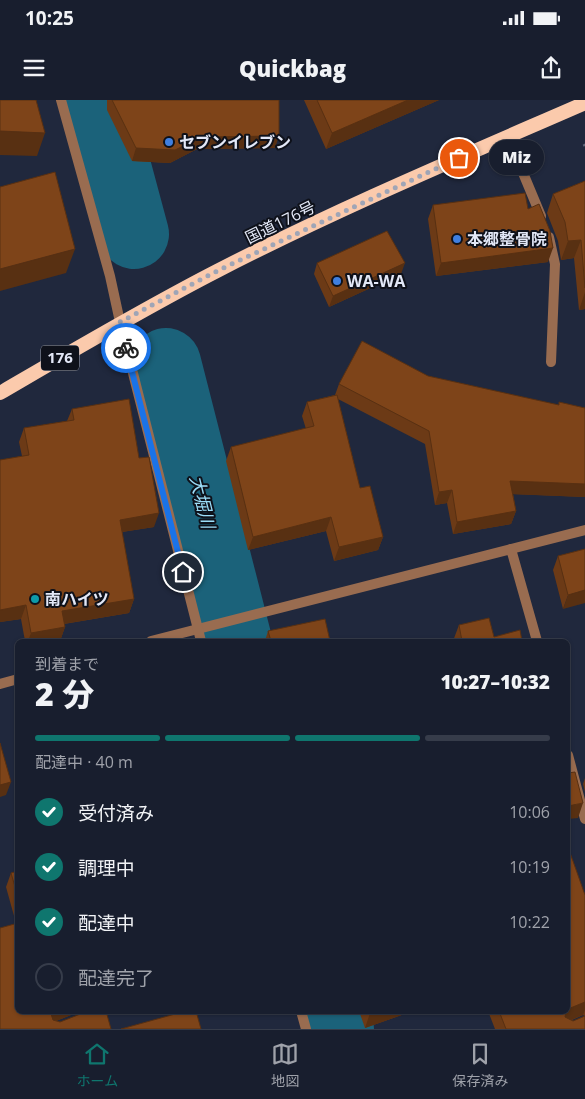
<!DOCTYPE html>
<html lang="ja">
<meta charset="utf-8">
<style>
:root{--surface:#181e2e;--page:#252b3a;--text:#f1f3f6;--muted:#9fa2aa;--line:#363c4a;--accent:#0f766e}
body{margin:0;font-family:"Open Sans","Noto Sans JP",sans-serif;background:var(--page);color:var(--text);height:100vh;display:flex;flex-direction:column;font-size:19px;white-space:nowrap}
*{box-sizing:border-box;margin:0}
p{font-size:16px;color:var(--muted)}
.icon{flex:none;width:28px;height:28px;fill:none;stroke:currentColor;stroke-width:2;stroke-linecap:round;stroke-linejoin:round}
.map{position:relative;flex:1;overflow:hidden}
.side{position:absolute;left:15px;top:539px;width:555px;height:375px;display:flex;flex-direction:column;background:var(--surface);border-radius:8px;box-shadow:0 1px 4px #0004,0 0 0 1px var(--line)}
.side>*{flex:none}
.pin{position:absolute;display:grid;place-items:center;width:42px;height:42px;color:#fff;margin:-21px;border:2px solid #fff;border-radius:50%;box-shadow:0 1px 5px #0007}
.courier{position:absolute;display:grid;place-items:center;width:50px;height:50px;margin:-25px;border:4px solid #1a73e8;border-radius:50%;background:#fff;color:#222;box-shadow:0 1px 6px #0007}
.bubble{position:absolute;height:35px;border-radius:18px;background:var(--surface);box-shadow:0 1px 4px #0004,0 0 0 1px var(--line);font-size:16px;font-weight:800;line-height:35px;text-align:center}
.head em{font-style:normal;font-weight:800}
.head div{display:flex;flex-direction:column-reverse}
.head{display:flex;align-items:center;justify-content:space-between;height:85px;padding:0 20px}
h1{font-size:32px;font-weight:800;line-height:38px}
.bar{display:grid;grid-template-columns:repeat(4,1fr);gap:8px 5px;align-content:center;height:60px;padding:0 20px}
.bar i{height:6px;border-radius:4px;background:var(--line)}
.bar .current{background:var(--accent)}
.bar p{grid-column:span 4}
ol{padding:0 20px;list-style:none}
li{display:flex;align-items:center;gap:15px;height:55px}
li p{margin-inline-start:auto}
li .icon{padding:5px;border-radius:50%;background:var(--accent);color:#fff;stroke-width:4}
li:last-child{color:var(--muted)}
li i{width:28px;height:28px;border:2px solid var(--line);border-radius:50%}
.status{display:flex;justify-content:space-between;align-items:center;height:35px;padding:0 25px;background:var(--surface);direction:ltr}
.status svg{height:14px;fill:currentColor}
header{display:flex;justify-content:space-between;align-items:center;height:65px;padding:0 20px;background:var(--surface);font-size:22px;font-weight:800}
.tab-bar{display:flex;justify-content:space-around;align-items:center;height:70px;border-top:1px solid var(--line);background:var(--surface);font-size:14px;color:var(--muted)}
.tab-bar a{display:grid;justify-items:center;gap:2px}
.tab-bar .current{color:var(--accent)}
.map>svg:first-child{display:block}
</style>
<div class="status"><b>10:25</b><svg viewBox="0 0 49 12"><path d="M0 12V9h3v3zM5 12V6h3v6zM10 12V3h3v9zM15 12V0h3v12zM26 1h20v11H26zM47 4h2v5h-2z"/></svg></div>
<header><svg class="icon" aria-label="menu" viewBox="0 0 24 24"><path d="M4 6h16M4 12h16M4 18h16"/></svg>Quickbag<svg class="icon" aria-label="share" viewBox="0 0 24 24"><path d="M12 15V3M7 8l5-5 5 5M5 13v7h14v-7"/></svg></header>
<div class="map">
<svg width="585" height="929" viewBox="0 0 585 929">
<rect width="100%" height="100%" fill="#20283d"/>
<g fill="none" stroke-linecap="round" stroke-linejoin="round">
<path stroke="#1b627a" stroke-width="70" d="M98,0L134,134
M166,263L237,541
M334,911L339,929"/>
<path stroke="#62697c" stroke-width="3" stroke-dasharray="2.5 2.5" stroke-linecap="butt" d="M584,44L585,46"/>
<path stroke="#996c50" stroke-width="10" d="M508,37L541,116
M549,137L555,164L551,262
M511,449L585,430"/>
<path stroke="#996c50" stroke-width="10" d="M61,0L110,176L120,222
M151,541L511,449L537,541
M0,584L18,579
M568,655L585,719"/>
<path stroke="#996c50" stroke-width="10" d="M120,222L201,541
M301,911L306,929"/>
<path stroke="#fbcaac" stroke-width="14" d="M0,293C72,251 143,209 217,171C337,109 461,57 585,3"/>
</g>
<path fill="#6c3a16" d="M107,0H279L275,48L197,49L170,63L132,61L107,10Z
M304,0H439L326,49Z
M585,81V209L579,210L574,158L561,160L558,141L547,113L553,94Z
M433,105L528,109L548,162L436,176L428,119Z
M317,163L401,174L329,207L314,174Z
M428,276L558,305L585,308V397L513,394L516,411L511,424L453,434L447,403L435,405L425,344L338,299L360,388L383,437L378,450L334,461L326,431L248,450L226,361L231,347L306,329L302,316L307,302L335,295L339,284Z
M72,309L139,358L154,427L122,432L134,499L129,513L64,524L65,527L60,541H25L21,519L0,522V360L22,356L19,342L24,328L67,321Z
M585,449L563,509L553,470L558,456Z
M459,525L494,537L522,541H453Z
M268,531L330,541H265Z
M585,678V692L583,684Z
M18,771V911H81L56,921L0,929L16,823L6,787L11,773Z
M585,795V916L583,915L572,920L585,929H495L488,911H568Z
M359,911H413L365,928Z"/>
<path fill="#583012" d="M408,0H439L326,49L332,33Z
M0,31L45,33L37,56L0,55Z
M279,36L275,48L197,49L170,63L132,61L136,48L202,37Z
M581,140L574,158L561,160L568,141Z
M553,148L548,162L436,176L441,163Z
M75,149L66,173L0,191V169Z
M405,163L401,174L329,207L333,196Z
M585,192V209L579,210Z
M510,381L585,384V397L506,394Z
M452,390L447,403L435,405L439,392Z
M516,411L511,424L453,434L457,422Z
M159,413L154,427L115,433L120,420Z
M331,417L326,431L248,450L253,437Z
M383,437L378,450L334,461L339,447Z
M585,490V503L563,509L568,495Z
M134,499L129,513L57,525L62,511Z
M26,505L21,519L0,522V510Z
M65,527L60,541H28L31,533Z
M11,682L6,695L0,697V685Z
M583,703L578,718L568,719V706Z
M585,902V910L583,915L561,924L566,911H568V909Z
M53,911H81L51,923V914Z
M376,911H413L365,928L370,913Z"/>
<path fill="#7e4419" stroke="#583012" d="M0,0H36L45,33L0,31Z
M112,0H279V36L202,37L175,50L136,48Z
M317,0H408L332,33Z
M55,72L75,149L0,169V87Z
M585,81V188L581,140L568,141L565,122L553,94Z
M525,93L528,109L539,104L550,131L553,148L441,163L433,105Z
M387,131L405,163L333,196L317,163Z
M362,241L428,276L559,305V302L585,308V384L510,381L516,411L457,422L452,390L439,392L429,331L339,284Z
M337,295L360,388L370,386L383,437L339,447L331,417L253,437L231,347L314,326L307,302Z
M129,299L139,358L149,357L159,413L120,420L134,499L62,511L65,527L31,533L26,505L0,510V360L29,355L24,328L74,320L72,309Z
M585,449V490L568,495L558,456Z
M489,518L494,537L520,530L522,541H462L459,525Z
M325,519L330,541H271L268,531Z
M0,643L11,682L0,685Z
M575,672L583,703L568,706V673Z
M568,747L585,795V902L568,909Z
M18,771V797L11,773Z
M18,823V911H53L51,914L53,920L60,922L88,911H106L111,929H0V828Z
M186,911H196L201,929H121Z
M499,911H566L565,917L573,921L585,916V929H506Z"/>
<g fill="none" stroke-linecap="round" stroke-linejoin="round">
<path stroke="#9fa5b6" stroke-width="5" stroke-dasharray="0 9" d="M126,248L120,222L219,170L459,58"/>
<path stroke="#1a73e8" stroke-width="6" d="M126,248L183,472"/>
</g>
<g fill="#3f7fe0" stroke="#0e111a" stroke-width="2">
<circle cx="169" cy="42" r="5"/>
<circle cx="457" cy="139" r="5"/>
<circle cx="337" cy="181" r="5"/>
</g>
<circle fill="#0f9aa8" stroke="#0e111a" stroke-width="2" cx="35" cy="499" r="5"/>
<g text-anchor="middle" stroke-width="4" stroke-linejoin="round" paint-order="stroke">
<rect fill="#0e111a" stroke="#a3a8b5" stroke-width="1" x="41" y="245.5" width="38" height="25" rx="4"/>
<g font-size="15" font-weight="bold" fill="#e3e8f7">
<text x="60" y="263">176</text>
</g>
<g font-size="16" font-weight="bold" fill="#e3e8f7" stroke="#0e111a" text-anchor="start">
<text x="179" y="48">セブンイレブン</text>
<text x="467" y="145">本郷整骨院</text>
<text x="347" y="187">WA-WA</text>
<text x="45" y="505">南ハイツ</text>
</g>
<g font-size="16" fill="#e3e8f7" stroke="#0e111a">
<text transform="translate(280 122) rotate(-26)" y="6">国道176号</text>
</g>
<g font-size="18" font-style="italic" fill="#9bddf8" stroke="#0e111a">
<text transform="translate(202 402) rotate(76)" y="6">大堀川</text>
</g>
</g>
</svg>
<div class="pin" style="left:459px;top:58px;background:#ea580c"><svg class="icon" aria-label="bag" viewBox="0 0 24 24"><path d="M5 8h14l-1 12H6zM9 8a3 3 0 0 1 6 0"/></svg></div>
<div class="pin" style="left:183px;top:472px;background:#1f2937"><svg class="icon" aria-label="home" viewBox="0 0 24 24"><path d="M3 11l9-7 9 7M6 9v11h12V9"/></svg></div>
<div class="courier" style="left:126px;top:248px"><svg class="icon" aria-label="bike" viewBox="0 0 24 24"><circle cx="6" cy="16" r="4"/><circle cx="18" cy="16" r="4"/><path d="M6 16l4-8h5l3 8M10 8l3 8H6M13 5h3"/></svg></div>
<div class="bubble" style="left:489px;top:40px;width:55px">Miz</div>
<section class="side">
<div class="head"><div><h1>2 分</h1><p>到着まで</p></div><em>10:27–10:32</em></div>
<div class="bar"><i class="current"></i><i class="current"></i><i class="current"></i><i></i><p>配達中 · 40 m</p></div>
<ol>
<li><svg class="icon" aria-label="check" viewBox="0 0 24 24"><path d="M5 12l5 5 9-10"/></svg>受付済み<p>10:06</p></li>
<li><svg class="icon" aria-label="check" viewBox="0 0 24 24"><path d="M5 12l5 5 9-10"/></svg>調理中<p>10:19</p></li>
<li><svg class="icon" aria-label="check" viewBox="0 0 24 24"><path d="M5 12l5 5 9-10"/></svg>配達中<p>10:22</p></li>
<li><i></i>配達完了</li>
</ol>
</section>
</div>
<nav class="tab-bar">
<a class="current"><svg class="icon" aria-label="home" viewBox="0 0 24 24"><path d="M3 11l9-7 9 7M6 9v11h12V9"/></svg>ホーム</a>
<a><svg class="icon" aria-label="map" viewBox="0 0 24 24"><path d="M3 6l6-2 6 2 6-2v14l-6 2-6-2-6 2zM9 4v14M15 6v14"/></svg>地図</a>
<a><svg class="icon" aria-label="saved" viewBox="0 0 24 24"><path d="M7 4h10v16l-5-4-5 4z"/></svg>保存済み</a>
</nav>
